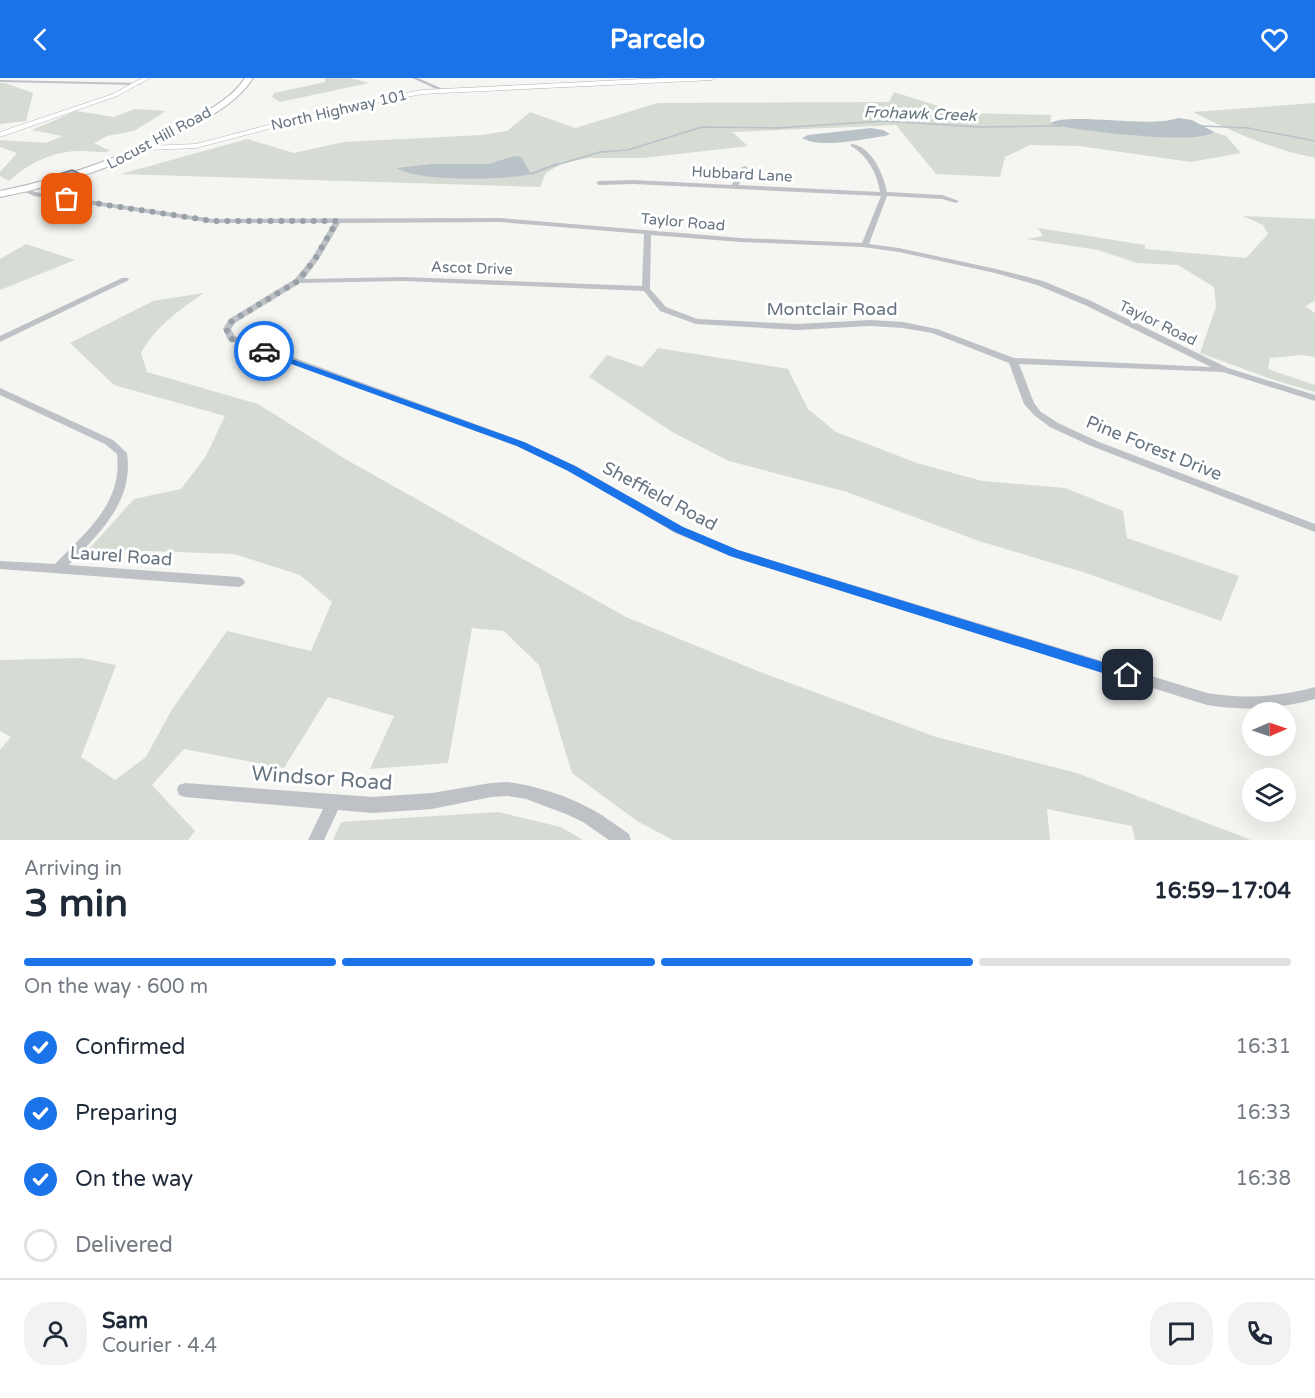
<!DOCTYPE html>
<meta charset="utf-8">
<style>
:root{--surface:#fff;--page:#f2f2f3;--text:#1f2937;--muted:#747a83;--line:#e0e1e3;--accent:#1a73e8}
body{margin:0;font-family:"Varela Round",sans-serif;background:var(--page);color:var(--text);height:100vh;display:flex;flex-direction:column;font-size:22px;white-space:nowrap}
*{box-sizing:border-box;margin:0}
p{font-size:20px;color:var(--muted)}
.icon{flex:none;width:33px;height:33px;fill:none;stroke:currentColor;stroke-width:2;stroke-linecap:round;stroke-linejoin:round}
.map{position:relative;height:762px;overflow:hidden}
.details{display:flex;flex-direction:column;background:var(--surface);flex:1}
.details>*{flex:none}
.needle{width:39px;rotate:88deg}
.tools{position:absolute;left:1242px;top:624px;display:grid;gap:12px}
.tools a{display:grid;place-items:center;width:54px;height:54px;border-radius:50%;background:var(--surface);box-shadow:0 6px 24px #0002;font-size:30px}
.pin{position:absolute;display:grid;place-items:center;width:51px;height:51px;color:#fff;margin:-26px;border-radius:12px;box-shadow:0 3px 9px #0006}
.courier{position:absolute;display:grid;place-items:center;width:60px;height:60px;margin:-30px;border:4px solid #1a73e8;border-radius:50%;background:#fff;color:#222;box-shadow:0 2px 8px #0007}
.head em{font-style:normal;font-weight:700}
.head div{display:flex;flex-direction:column-reverse}
.head{display:flex;align-items:center;justify-content:space-between;height:102px;padding:0 24px}
h1{font-size:39px;font-weight:700;line-height:45px}
.bar{display:grid;grid-template-columns:repeat(4,1fr);gap:9px 6px;align-content:center;height:72px;padding:0 24px}
.bar i{height:8px;border-radius:4px;background:var(--line)}
.bar .selected{background:var(--accent)}
.bar p{grid-column:span 4}
.line{display:flex;align-items:center;gap:15px;padding:0 24px;border-top:2px solid var(--line)}
.line div{flex:1}
.round{display:grid;place-items:center;flex:none;width:63px;height:63px;border-radius:24px;background:var(--page)}
ol{padding:0 24px;list-style:none}
li{display:flex;align-items:center;gap:18px;height:66px}
li p{margin-inline-start:auto}
li .icon{padding:6px;border-radius:50%;background:var(--accent);color:#fff;stroke-width:4}
li:last-child{color:var(--muted)}
li i{width:33px;height:33px;border:3px solid var(--line);border-radius:50%}
header{display:flex;justify-content:space-between;align-items:center;height:78px;padding:0 24px;background:var(--accent);color:#fff;font-size:27px;font-weight:700}
.map>svg:first-child{display:block}
</style>
<header><svg class="icon" aria-label="back" viewBox="0 0 24 24"><path d="M15 5l-7 7 7 7"/></svg>Parcelo<svg class="icon" aria-label="heart" viewBox="0 0 24 24"><path d="M12 20l-8-8c-3-5 5-10 8-4 3-6 11-1 8 4z"/></svg></header>
<div class="map">
<svg width="1315" height="762" viewBox="0 0 1315 762">
<rect width="100%" height="100%" fill="#f5f5f2"/>
<path fill="#d6dbd3" d="M325,0H350L369,5L280,24L272,19L274,15L325,4Z
M0,5H5L33,15L26,43L0,46Z
M894,14L960,35L1051,37L1050,46C1074,52 1199,67 1214,54L1226,58L1241,75L1191,84L1079,68L1030,67L1005,79L1000,99L936,96L896,47L732,54L748,68L643,80H588L561,86L546,95L540,109L121,96L247,61L294,75L344,64L482,57L507,53L530,34L575,50L658,25L889,24Z
M1315,25V80C1271,71 1233,54 1193,34Z
M135,31L166,33L134,53L107,58L94,65L110,73C98,76 88,72 77,73C50,74 28,86 9,103L0,98V94L17,75L0,69V62L46,65L62,58L32,52L76,33L114,39Z
M1243,138L1315,141V223L1305,228L1315,235V279L1302,277L1270,280L1268,291L1315,307V314L1271,301L1200,275L1216,229L1214,209L1178,187L1137,185L1098,172L1027,161L1043,158L1038,150L1145,167V171L1246,180L1268,156L1263,147Z
M26,166L75,182L0,212V181Z
M204,215C178,233 156,248 141,275L147,294L258,326L347,382L626,539L760,594L936,659L1077,695L1251,762H1135L1132,748L1047,731L1050,762H673L637,743L572,695L539,587L504,553L472,550L448,685L370,691L394,638L328,619L284,690L184,671L152,707L195,753L188,762H0V672L11,659L0,653V582L81,580L116,587L81,679L115,702L146,679L171,633L227,553L311,573L332,524L300,497L234,476L89,471L134,421L181,411L206,378L225,338L114,307L70,265L153,223Z
M658,270L788,291L808,331L836,354L917,385L982,403L1065,410L1123,433L1127,460L1239,498L1221,543L1089,496L979,463L847,414L729,383L674,355L589,299L607,277L642,289Z
M498,734L561,749L583,762H333L341,744Z"/>
<path fill="#b8c2c7" d="M1178,40L1192,42L1214,54C1199,68 1073,52 1049,46C1066,33 1148,51 1178,40Z
M871,50L883,52L890,56L885,58C863,61 820,71 802,60L808,57Z
M514,78L521,79L531,96C506,102 417,104 397,90L432,86H489Z"/>
<g fill="none" stroke-linecap="round" stroke-linejoin="round">
<path stroke="#b8c2c7" stroke-width="1.5" d="M1202,48L1248,50L1315,63
M553,88L600,74L628,72L702,49L777,50L884,43L980,49L1061,48"/>
<path stroke="#b8c2c7" stroke-width="2" d="M531,96L557,86"/>
<defs>
<path id="secondary" d="M142,0H150L117,18L0,59V54L113,16Z
M664,0H715L712,2L422,16L352,29L196,70L148,72L144,70L148,68L196,66L351,25L422,12Z"/>
<path id="primary" d="M245,0H253C239,22 216,35 193,48C130,84 71,105 0,119V113C69,99 127,78 188,44C209,32 232,20 245,0Z"/>
</defs>
<use href="#secondary" stroke="#b3b7bb" stroke-width="1"/>
<use href="#primary" stroke="#b2b5b9" stroke-width="2"/>
<path fill="#bec1c5" fill-rule="evenodd" d="M412,0H418L445,12L441,13Z
M0,2L139,5L141,6L139,7L0,4Z
M851,66C871,67 884,97 887,114L942,117L959,123L956,125L942,121L887,118L869,166L899,170L996,191L1043,203L1091,223L1228,290L1315,317V323L1223,294L1019,286L1034,325L1041,334L1058,345L1099,364L1315,446V454L1091,368L1050,349L1035,338L1024,326L1009,285L932,255L903,250L870,248L798,252L696,246L660,233L644,213L403,203L300,205L235,245L231,251L235,258L524,364L576,388L683,449L738,472L1207,615C1244,621 1279,619 1315,609V621C1279,631 1244,633 1207,627L730,478L675,455L568,392L516,368L228,262L223,251L229,241L295,201L312,180L333,145H213L34,118L21,112L24,110L35,114L213,141L500,140L741,160L862,165L881,118L633,106L599,107L596,105L599,103L633,102L732,107L737,92L745,88L748,90L743,93L739,107L880,114C877,95 868,78 851,68ZM500,144L644,156L642,208L403,199L304,201L319,181L340,145ZM651,157L741,164L863,169L899,174L995,195L1037,207L1085,227L1211,289L1014,280L937,251L903,244L870,242L798,246L697,241L666,229L650,211Z
M122,200H128L129,202L0,264V258Z
M0,310L113,362L127,375C134,424 100,454 69,487L239,499L243,501L245,504L243,507L239,509L0,491V483L55,486C86,454 123,425 117,376L105,366L0,317Z
M508,704C537,708 568,718 593,732C606,739 617,748 629,756L631,762H609L583,744L566,736L526,721L508,718L491,719L432,731L373,735L338,732L324,762H308L323,731L185,719L179,717L177,712L179,707L185,705L373,719L432,715L491,705Z"/>
<use href="#secondary" fill="#fff" fill-rule="evenodd"/>
<use href="#primary" fill="#fff" fill-rule="evenodd"/>
</g>
<path fill="#90959a" d="M56,97L87,99L92,110L74,115L61,108Z"/>
<path fill="#75797d" d="M87,99L92,110L74,115L69,104Z"/>
<path fill="#a7adb3" stroke="#75797d" stroke-width="1.5" d="M72,92L87,99L69,104L56,97Z"/>
<path fill="#1a73e8" d="M264,271L524,364L575,388L683,449L738,472L1128,592L1135,597L1128,603L730,478L675,454L568,393L517,368L261,275L260,273Z"/>
<g fill="none" stroke-linecap="round" stroke-linejoin="round">
<path stroke="#98a0a8" stroke-width="6" stroke-dasharray="0 10.8" d="M67,121L213,143H337L315,181L298,203L232,243L227,249V256L231,261L264,273"/>
</g>
<g text-anchor="middle" stroke-width="6" stroke-linejoin="round" paint-order="stroke">
<g font-size="15" fill="#667380" stroke="#fff">
<text transform="translate(339 32) rotate(-13)" y="5">North Highway 101</text>
<text transform="translate(159 60) rotate(-28)" y="5">Locust Hill Road</text>
<text transform="translate(742 96) rotate(3)" y="5">Hubbard Lane</text>
<text transform="translate(683 144) rotate(5)" y="5">Taylor Road</text>
<text transform="translate(472 190) rotate(2)" y="5">Ascot Drive</text>
<text transform="translate(1158 245) rotate(26)" y="5">Taylor Road</text>
</g>
<g font-size="16" font-style="italic" fill="#62747d" stroke="#fff">
<text transform="translate(920 35) rotate(2)" y="6">Frohawk Creek</text>
</g>
<g font-size="18" fill="#667380" stroke="#fff">
<text x="832" y="237">Montclair Road</text>
<text transform="translate(1154 370) rotate(22)" y="6">Pine Forest Drive</text>
<text transform="translate(660 418) rotate(28)" y="6">Sheffield Road</text>
<text transform="translate(121 478) rotate(4)" y="6">Laurel Road</text>
</g>
<g font-size="21" fill="#667380" stroke="#fff">
<text transform="translate(322 700) rotate(4)" y="7">Windsor Road</text>
</g>
</g>
</svg>
<div class="tools">
<a><svg class="needle" viewBox="-14 -14 28 28"><path d="M0-13l5 13h-10z" fill="#e53935"/><path d="M0 13l5-13h-10z" fill="#747a83"/></svg></a>
<a><svg class="icon" aria-label="layers" viewBox="0 0 24 24"><path d="M12 4l9 5-9 5-9-5zM3 14l9 5 9-5"/></svg></a>
</div>
<div class="pin" style="left:67px;top:121px;background:#ea580c"><svg class="icon" aria-label="bag" viewBox="0 0 24 24"><path d="M5 8h14l-1 12H6zM9 8a3 3 0 0 1 6 0"/></svg></div>
<div class="pin" style="left:1128px;top:597px;background:#1f2937"><svg class="icon" aria-label="home" viewBox="0 0 24 24"><path d="M3 11l9-7 9 7M6 9v11h12V9"/></svg></div>
<div class="courier" style="left:264px;top:273px"><svg class="icon" aria-label="car" viewBox="0 0 24 24"><path d="M5 17H2v-5l4-1 3-4h7l3 4 3 1v5h-3M9 17h6M6 11h13"/><circle cx="7" cy="17" r="2"/><circle cx="17" cy="17" r="2"/></svg></div>
</div>
<section class="details">
<div class="head"><div><h1>3 min</h1><p>Arriving in</p></div><em>16:59–17:04</em></div>
<div class="bar"><i class="selected"></i><i class="selected"></i><i class="selected"></i><i></i><p>On the way · 600 m</p></div>
<ol>
<li><svg class="icon" aria-label="check" viewBox="0 0 24 24"><path d="M5 12l5 5 9-10"/></svg>Confirmed<p>16:31</p></li>
<li><svg class="icon" aria-label="check" viewBox="0 0 24 24"><path d="M5 12l5 5 9-10"/></svg>Preparing<p>16:33</p></li>
<li><svg class="icon" aria-label="check" viewBox="0 0 24 24"><path d="M5 12l5 5 9-10"/></svg>On the way<p>16:38</p></li>
<li><i></i>Delivered</li>
</ol>
<div class="line" style="height:108px"><a class="round"><svg class="icon" aria-label="person" viewBox="0 0 24 24"><circle cx="12" cy="8" r="4"/><path d="M4 21q1-7 8-7t8 7"/></svg></a><div><b>Sam</b><p>Courier · 4.4</p></div><a class="round"><svg class="icon" aria-label="chat" viewBox="0 0 24 24"><path d="M4 5h16v11H9l-5 4z"/></svg></a><a class="round"><svg class="icon" aria-label="phone" viewBox="0 0 24 24"><path d="M5 4h4l2 5-3 2q2 4 5 5l2-3 5 2v4C11 20 4 13 5 4z"/></svg></a></div>
</section>
